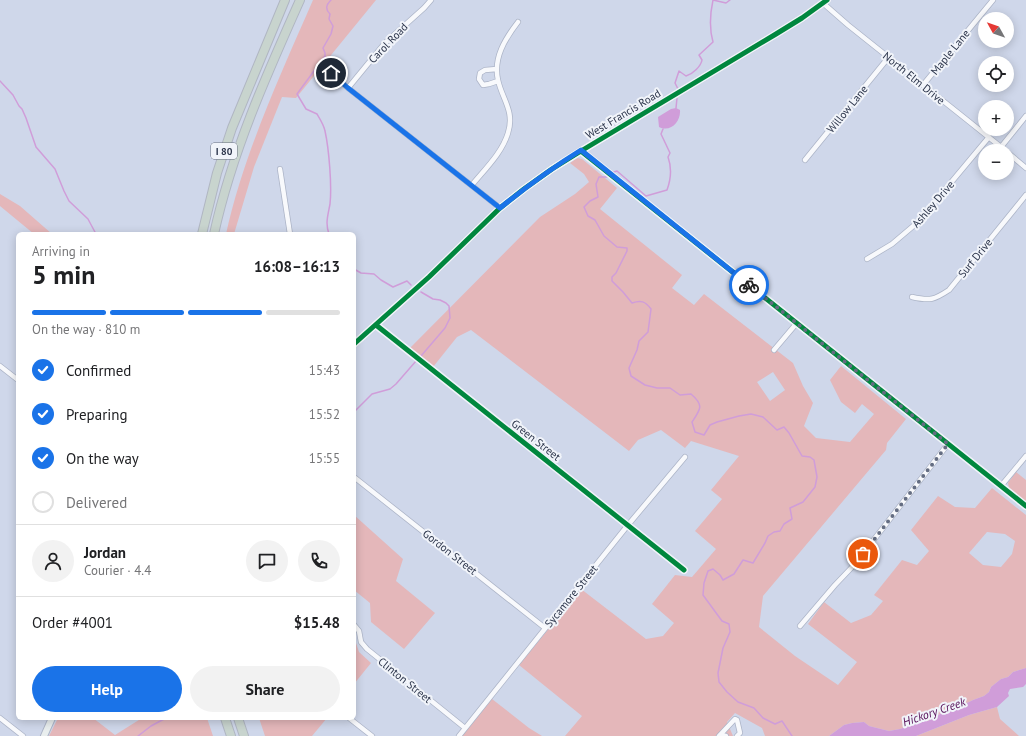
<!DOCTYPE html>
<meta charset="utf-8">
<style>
:root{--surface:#fff;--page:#f2f2f2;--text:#202124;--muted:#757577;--line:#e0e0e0;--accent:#1a73e8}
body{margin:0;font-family:"PT Sans",sans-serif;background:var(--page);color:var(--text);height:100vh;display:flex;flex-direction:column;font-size:15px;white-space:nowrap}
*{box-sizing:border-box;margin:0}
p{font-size:13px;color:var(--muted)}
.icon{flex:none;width:22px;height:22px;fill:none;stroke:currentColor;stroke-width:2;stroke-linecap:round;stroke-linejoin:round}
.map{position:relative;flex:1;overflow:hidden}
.panel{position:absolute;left:16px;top:232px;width:340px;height:488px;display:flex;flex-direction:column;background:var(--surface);border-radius:6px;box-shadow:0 2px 10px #0003}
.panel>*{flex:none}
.needle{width:26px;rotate:310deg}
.tools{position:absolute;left:978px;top:12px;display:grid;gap:8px}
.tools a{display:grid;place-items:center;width:36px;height:36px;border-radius:50%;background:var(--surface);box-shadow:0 2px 10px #0003;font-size:20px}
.pin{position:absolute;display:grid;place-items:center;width:34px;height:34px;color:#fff;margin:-17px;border:2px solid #fff;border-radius:50%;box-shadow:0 1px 4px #0007}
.courier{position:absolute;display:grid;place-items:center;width:40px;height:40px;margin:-20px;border:3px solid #1a73e8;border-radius:50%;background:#fff;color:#222;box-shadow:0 1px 5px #0007}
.headline em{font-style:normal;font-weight:700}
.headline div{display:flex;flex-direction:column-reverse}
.headline{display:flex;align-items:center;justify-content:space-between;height:68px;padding:0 16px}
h1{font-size:26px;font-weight:700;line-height:30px}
.bar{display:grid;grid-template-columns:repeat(4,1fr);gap:6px 4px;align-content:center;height:48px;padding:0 16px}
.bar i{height:5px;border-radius:3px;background:var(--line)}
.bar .active{background:var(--accent)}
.bar p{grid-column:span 4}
.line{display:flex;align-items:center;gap:10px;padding:0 16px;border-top:1px solid var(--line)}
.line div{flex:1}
.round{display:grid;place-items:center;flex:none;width:42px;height:42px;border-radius:21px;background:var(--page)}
ol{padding:0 16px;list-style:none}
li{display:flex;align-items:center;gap:12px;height:44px}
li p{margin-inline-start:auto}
li .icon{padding:4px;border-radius:50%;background:var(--accent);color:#fff;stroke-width:4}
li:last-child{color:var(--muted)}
li i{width:22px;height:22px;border:2px solid var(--line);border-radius:50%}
.cta{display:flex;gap:8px;margin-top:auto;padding:8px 16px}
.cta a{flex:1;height:46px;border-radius:24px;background:var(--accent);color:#fff;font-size:16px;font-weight:700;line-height:46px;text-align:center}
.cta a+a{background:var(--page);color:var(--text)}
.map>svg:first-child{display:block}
</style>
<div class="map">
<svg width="1026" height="736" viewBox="0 0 1026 736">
<rect width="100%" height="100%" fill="#cfd7ea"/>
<path fill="#e4b7ba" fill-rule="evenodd" d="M313,0H376L296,98L282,97L254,167L234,234H226C244,153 280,76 313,0Z
M577,158L582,159L617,188L600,209L682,275L672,288L694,305L704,294L793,363L803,386L813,403L804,426L816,438L850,442L874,414L862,404L855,413L841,402L830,380L841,366L906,419L887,443L886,450L763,596L759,627L795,656L838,685L857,662L808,624L824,602L851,623L871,615L883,601L874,595L902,560L917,565L929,551L911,530L938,496L955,507L975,508L992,488L1026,515V668L1013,672L1008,677L1001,679L991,687L989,692L984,696L973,700L951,711H945L928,721H922L900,729L889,731L869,726L864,722L852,723L844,725L829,736H765L762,728L735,713L727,722L733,736H565L582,716L519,665L581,589L646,639L663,636L674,623L652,604L675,575L692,577L716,549L695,531L722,499L711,490L739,456L691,441L685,448L661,430L638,440L629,451L471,330L457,337L433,367L410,348L540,217L575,194L589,182L584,174L570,163ZM773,372L785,390L770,401L757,382ZM987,532L1005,534L1015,541L1012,554L1001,567L983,565L969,553Z
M0,194L20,206L52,234H34L0,206Z
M1016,472L1026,480V502L1009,488L1008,483Z
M354,515L403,559L396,581L435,613L404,649L371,622L370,603L354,590Z
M354,637L359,652L371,663L354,684Z
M492,699L529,728L542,736H462Z
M997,707L1000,719L1019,736H916L969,715Z
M58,718H93L115,735L142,718H207L213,736H49Z
M259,718H327L312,736H265Z"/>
<path fill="#d09dd9" d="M676,108L680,110C681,121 671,133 659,127L658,117L671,109Z
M1026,668V684L1023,687L1010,689L1008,693L1009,696L997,707L969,715L916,736H829L844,725L852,723L864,722L869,726L889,731L900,729L922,721H928L945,711H951L973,700L984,696L989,692L991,687L1001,679L1008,677L1013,672Z"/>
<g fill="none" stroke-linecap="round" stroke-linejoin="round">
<path stroke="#d09dd9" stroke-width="1.5" d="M0,81L13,95L19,106L22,109L26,118L36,147L55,169L64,191L69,201L88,219L96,234
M678,89L675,83L679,71L686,76C693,74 701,66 702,60L699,55L713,42C709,28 710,14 713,0L726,3L730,0
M676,108L677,98
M614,172L617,171L646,196L667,190C671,179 672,168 668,157L670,153L661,134L663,129
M607,177H599L596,184L598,197L590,201L584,207L588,216L595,220L604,236L617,247L627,248V251L616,273L612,277V281L623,292L632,303C641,300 645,301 651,309L648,332L639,341L637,350L629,368L631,376L645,385L657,388H670L680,395L691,394C704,405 701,409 692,422L695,432L704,435L710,425L717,422L739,416L751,414L763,417L777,430L784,427L789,433L802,456L810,457L814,460L817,477L815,487L803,502L790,508L792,519L784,524L780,531L774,532L768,536L765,543L753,563L743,560L734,574L723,580L720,575L713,569L708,571L704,583L703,595L722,621L729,624L730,632L723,648L718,673L719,682L727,692L738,702L754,708L763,718L775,724L782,721L792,736
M329,234C325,223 328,215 330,204C332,186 329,149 325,131C324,125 320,119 317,114L306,109L297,94L325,56V53L323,48L331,34L333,26L329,19L330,14C325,9 326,5 331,0
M354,269L361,273L374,274L381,280L393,287L407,281L411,285
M421,356L445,328L450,318L449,306L446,303L440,300L433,299L421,292
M354,412L372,394L390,389L396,384L416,361
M138,736L151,726L166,718"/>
<defs>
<path id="street" d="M824,4L848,25L1006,151
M497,69L485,70L480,73L479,79L483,85L489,84L498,81
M331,73L348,88L500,208
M923,85L993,0
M348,88L385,43L424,8L431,0
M1001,147L1026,116
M581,151L1026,506
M1007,152L1026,168
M805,160L888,58
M280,169L290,234
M472,185C485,169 502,153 508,133C515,111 502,99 498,80C493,58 505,39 518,22
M867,259L892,244L918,222L989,137
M912,297C930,301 934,300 949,290L1026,195
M376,325L684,570
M774,350L796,324
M0,366L18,380
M354,477L545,628
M1001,486L1026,456
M354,625L359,631L361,642L367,649L465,728
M800,626L835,585L855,564L948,444
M0,718L23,736
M349,718L372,736
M720,735L726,736
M459,736L628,525L685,457
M719,736L735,719L737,720L740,733L737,736"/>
<path id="secondary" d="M354,344L429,277L500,208L524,189L552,169L581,151L776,34L802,18L827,0
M44,736L52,718"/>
<path id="highway" d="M202,234L217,173L232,128L285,0
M214,234C232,152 266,76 300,0
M225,718L231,736
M238,718L244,736"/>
</defs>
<use href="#street" stroke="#acb4c7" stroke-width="6"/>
<use href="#secondary" stroke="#acb4c7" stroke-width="8"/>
<use href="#highway" stroke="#b0b6c2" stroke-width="10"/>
<use href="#street" stroke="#f8f9fc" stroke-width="4.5"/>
<use href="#secondary" stroke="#e9eeee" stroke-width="6"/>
<use href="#highway" stroke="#c8d4ce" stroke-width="8"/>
<defs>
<path id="cycleway" d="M581,151L1026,506
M376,325L684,570
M354,344L429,277L500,208L524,189L552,169L581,151L776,34L802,18L827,0"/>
</defs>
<use href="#cycleway" stroke="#f1f4fa" stroke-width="8"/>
<use href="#cycleway" stroke="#00873e" stroke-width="5"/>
</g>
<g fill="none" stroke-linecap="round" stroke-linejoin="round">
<path stroke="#646d82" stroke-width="4" stroke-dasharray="0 7.2" d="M749,285L948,444L863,554"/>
<path stroke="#1a73e8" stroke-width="5" d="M331,73L348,88L500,208C526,187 552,168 581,150L749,285"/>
</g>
<g text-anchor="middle" stroke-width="4" stroke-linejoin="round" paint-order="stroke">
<rect fill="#f1f4fa" stroke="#666e7f" stroke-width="1" x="211" y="143" width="26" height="16" rx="3"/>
<g font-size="10" font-weight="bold" fill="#2b344a">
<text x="224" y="155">I 80</text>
</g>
<g font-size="11" fill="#2b344a" stroke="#f1f4fa">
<text transform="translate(388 43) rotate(-46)" y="4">Carol Road</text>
<text transform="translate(950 52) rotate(-51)" y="4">Maple Lane</text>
<text transform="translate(914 78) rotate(39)" y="4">North Elm Drive</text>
<text transform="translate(847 109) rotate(-51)" y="4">Willow Lane</text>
<text transform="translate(623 114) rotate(-31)" y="4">West Francis Road</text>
<text transform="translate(933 204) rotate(-49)" y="4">Ashley Drive</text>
<text transform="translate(975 258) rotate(-51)" y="4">Surf Drive</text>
<text transform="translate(536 440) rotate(38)" y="4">Green Street</text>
<text transform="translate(450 552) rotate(38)" y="4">Gordon Street</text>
<text transform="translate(571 596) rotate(-51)" y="4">Sycamore Street</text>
<text transform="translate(405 680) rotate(39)" y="4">Clinton Street</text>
</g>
<g font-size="12" font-style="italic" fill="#560e58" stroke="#f1f4fa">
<text transform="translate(934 712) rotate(-19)" y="4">Hickory Creek</text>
</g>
</g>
</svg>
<div class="tools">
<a><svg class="needle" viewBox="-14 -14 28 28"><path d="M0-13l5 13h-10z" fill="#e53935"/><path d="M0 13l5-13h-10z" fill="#757577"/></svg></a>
<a><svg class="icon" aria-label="locate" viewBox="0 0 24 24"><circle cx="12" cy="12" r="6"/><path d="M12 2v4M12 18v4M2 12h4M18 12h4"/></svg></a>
<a>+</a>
<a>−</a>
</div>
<div class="pin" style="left:863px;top:554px;background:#ea580c"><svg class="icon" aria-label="bag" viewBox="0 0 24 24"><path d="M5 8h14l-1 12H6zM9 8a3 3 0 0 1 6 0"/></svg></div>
<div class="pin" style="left:331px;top:73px;background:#1f2937"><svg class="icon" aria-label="home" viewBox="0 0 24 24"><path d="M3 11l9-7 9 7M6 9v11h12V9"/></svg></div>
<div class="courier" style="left:749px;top:285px"><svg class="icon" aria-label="bike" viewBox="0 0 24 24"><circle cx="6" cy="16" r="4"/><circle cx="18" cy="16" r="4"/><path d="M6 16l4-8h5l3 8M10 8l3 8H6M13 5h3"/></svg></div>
<section class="panel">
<div class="headline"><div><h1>5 min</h1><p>Arriving in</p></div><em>16:08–16:13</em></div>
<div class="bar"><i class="active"></i><i class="active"></i><i class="active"></i><i></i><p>On the way · 810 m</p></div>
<ol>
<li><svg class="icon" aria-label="check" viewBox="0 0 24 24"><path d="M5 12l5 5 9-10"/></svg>Confirmed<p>15:43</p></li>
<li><svg class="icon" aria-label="check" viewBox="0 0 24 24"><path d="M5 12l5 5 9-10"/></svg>Preparing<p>15:52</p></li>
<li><svg class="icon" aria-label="check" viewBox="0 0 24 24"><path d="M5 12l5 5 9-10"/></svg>On the way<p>15:55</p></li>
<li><i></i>Delivered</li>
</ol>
<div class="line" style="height:72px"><a class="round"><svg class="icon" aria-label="person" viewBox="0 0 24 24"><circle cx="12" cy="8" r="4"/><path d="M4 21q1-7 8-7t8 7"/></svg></a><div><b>Jordan</b><p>Courier · 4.4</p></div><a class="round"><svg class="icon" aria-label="chat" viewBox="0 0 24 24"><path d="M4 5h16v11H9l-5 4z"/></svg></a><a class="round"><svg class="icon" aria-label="phone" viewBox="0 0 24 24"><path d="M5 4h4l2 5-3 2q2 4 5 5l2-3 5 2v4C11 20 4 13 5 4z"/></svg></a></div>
<div class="line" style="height:52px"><div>Order #4001</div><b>$15.48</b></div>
<div class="cta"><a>Help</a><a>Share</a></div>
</section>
</div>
